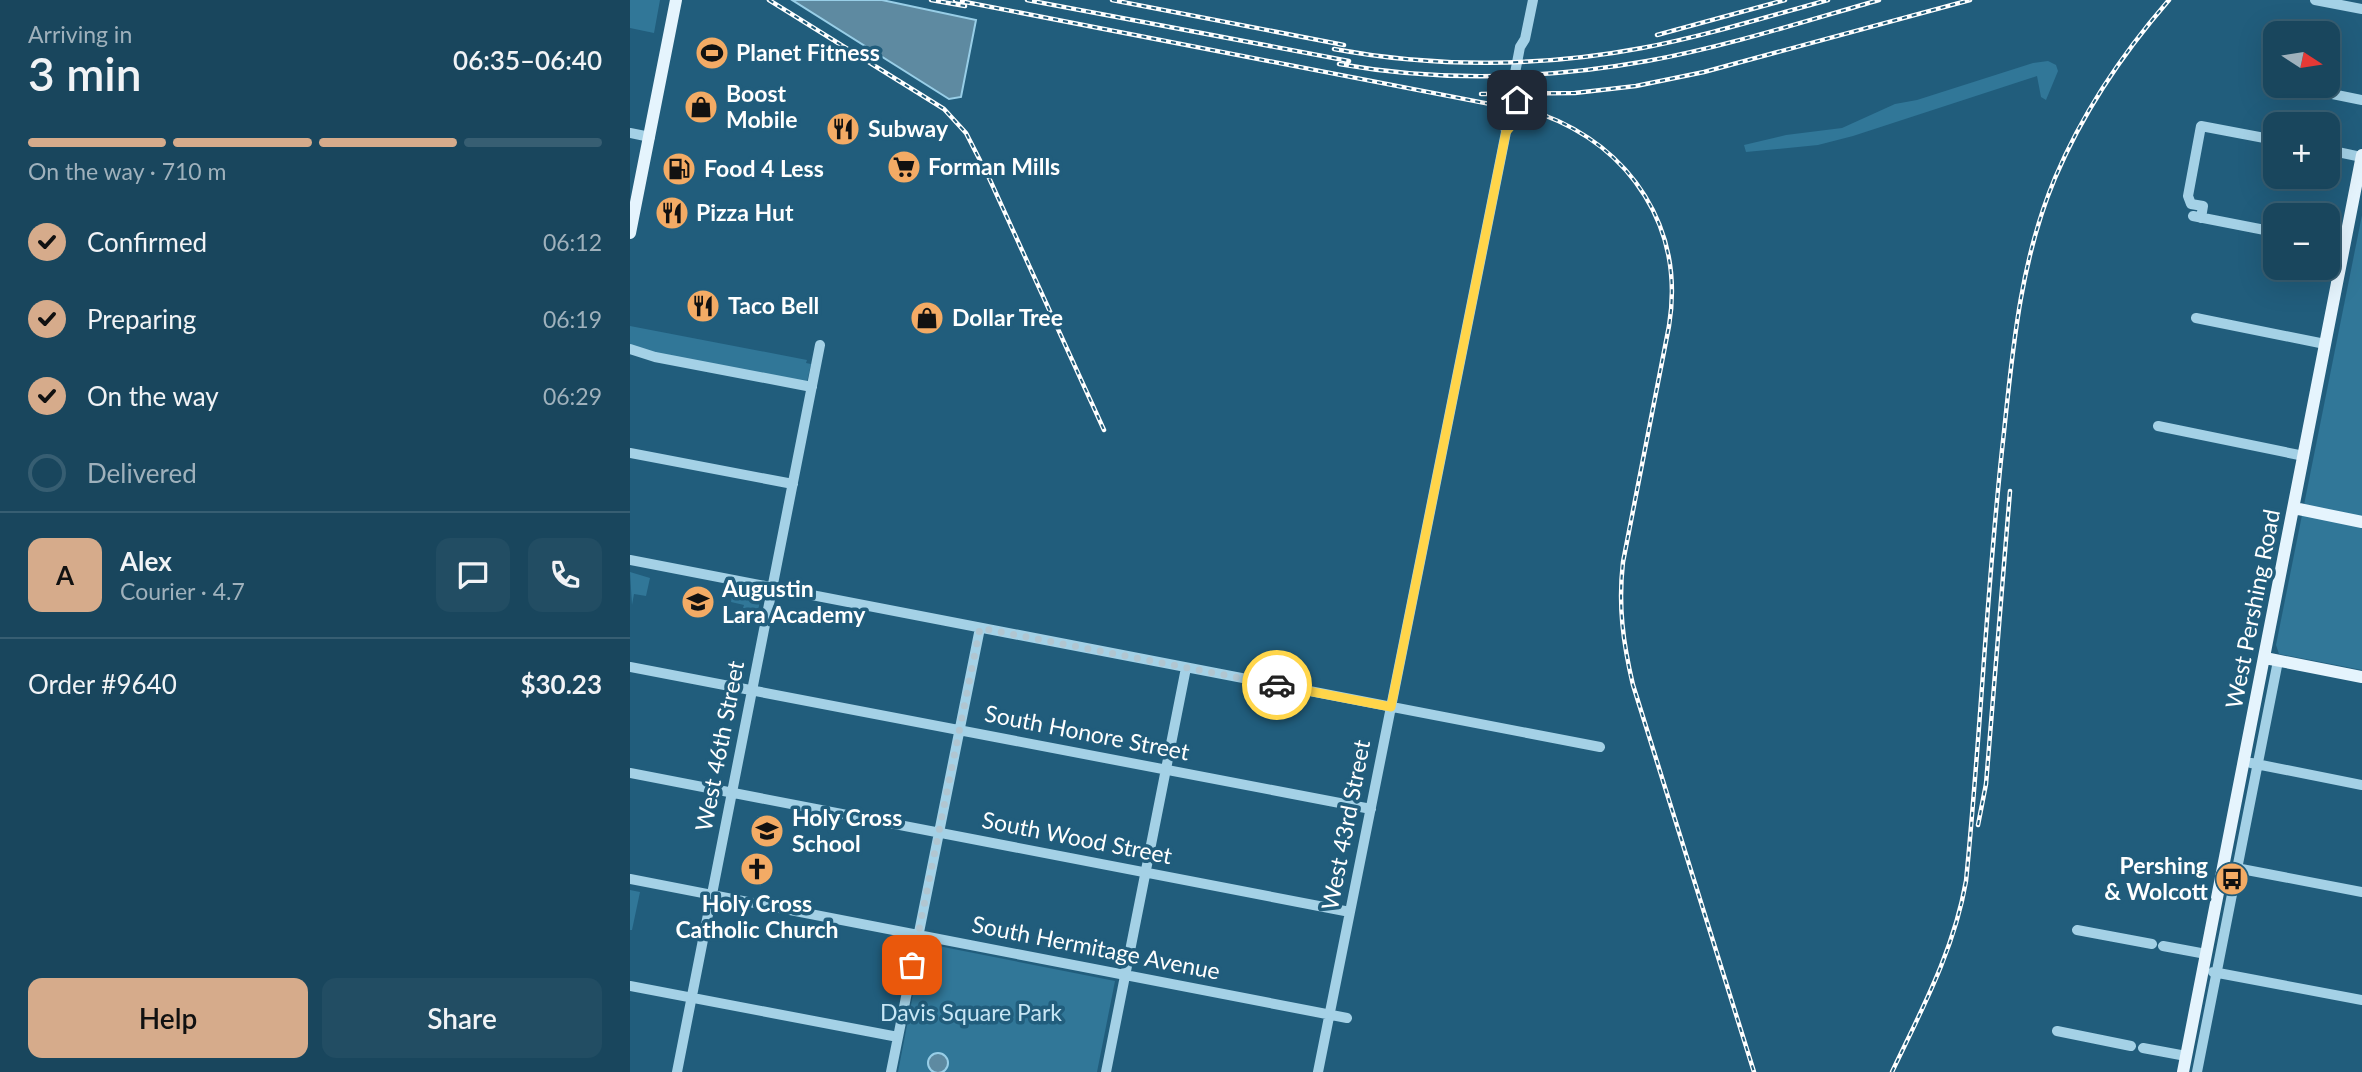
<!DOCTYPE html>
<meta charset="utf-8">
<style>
:root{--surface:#19465d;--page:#224d63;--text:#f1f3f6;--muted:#9fb1bc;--line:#375e72;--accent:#d6ab8b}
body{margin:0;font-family:Lato,sans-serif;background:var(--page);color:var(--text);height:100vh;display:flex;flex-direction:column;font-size:26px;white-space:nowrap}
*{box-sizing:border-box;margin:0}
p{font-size:23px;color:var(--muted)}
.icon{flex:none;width:38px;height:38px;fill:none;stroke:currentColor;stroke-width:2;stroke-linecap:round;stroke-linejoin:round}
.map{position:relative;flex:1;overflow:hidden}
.side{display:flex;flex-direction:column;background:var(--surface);width:630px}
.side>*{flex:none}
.needle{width:46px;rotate:102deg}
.tools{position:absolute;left:1633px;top:21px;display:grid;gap:14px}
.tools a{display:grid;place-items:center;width:77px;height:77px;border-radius:14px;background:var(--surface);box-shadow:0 7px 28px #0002,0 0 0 2px var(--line);font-size:35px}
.pin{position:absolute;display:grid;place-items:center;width:60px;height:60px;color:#fff;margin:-30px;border-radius:14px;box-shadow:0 4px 10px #0006}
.courier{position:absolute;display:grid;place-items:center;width:70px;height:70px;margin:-35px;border:5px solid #ffd54a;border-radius:50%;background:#fff;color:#222;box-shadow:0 2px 9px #0007}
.head em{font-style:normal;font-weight:600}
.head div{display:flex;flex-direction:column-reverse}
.head{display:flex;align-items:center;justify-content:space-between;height:119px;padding:0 28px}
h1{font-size:46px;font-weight:600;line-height:52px}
.bar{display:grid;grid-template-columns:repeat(4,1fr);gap:10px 7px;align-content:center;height:84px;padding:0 28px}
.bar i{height:9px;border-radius:5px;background:var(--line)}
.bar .current{background:var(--accent)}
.bar p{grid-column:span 4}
.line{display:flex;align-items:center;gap:18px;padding:0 28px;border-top:2px solid var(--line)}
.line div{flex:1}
.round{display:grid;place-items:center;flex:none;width:74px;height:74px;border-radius:14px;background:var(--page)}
ol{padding:0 28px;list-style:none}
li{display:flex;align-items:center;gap:21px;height:77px}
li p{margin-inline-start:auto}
li .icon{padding:7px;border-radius:50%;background:var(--accent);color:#111;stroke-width:4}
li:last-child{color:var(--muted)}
li i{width:38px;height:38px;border:4px solid var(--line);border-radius:50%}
.button{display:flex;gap:14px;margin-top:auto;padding:14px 28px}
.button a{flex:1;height:80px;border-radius:14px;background:var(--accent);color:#111;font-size:28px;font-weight:600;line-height:80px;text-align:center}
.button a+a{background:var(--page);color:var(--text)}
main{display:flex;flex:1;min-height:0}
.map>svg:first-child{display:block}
</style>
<main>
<section class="side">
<div class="head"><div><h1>3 min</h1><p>Arriving in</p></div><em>06:35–06:40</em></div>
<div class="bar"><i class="current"></i><i class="current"></i><i class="current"></i><i></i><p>On the way · 710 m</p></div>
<ol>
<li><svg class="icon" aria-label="check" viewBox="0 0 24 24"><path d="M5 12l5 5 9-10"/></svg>Confirmed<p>06:12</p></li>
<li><svg class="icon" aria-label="check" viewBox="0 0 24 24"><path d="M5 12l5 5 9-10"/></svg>Preparing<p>06:19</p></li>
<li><svg class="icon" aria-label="check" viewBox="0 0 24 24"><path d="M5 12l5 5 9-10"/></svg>On the way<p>06:29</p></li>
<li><i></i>Delivered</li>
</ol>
<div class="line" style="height:126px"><b class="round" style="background:var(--accent);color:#111">A</b><div><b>Alex</b><p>Courier · 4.7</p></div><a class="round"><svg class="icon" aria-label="chat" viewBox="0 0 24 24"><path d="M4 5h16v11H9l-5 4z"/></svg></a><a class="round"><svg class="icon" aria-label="phone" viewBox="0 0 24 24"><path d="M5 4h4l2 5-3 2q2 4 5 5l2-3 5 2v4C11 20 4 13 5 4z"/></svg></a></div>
<div class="line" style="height:91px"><div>Order #9640</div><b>$30.23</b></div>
<div class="button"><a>Help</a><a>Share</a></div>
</section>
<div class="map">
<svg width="1732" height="1072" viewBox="0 0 1732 1072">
<rect width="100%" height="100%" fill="#215d7c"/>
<path fill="#317798" d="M0,0H30L24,33L0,28Z
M1418,61L1426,65L1428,71L1416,100L1411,97L1407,76L1223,136L1188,145L1116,152L1114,145L1156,135L1212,128L1265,104L1287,100L1403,63Z
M1732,215V670L1649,654L1646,645Z
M0,326L177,360L176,363L181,364L177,382L20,352L0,345Z
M0,572L20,578L16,596L4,594L2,605Z
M103,590L131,595L128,611L113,608L114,605L101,602Z
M0,890L10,892L2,930H0Z
M293,943L485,981L467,1072H268Z"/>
<path fill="#5e8aa1" stroke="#98cee7" stroke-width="2" d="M162,0H252L346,20L331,97L319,99Z
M298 1063a10 10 0 1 1 20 0a10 10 0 1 1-20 0Z"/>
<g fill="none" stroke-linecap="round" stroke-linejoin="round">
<path stroke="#a4d1e6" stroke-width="10" d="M1685,0L1732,9
M1640,81L1645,82
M1663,86L1732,100
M0,133L20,137
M1698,150L1732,157
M1563,216L1645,232
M1571,218L1573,206L1561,204L1558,196L1571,126L1645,140
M1698,242L1714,245
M1566,318L1695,344
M0,349L25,357L182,387
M1528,426L1674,456
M0,453L163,484
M0,560L970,747
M0,667L741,809
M1621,763L1732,785
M0,773L720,912
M1601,867L1732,892
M0,879L717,1018
M1447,930L1522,944
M1533,946L1576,954
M1583,972L1732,1000
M0,986L268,1037
M1427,1031L1501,1046
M1513,1048L1556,1056
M47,1072L190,345
M261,1072L350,628
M476,1072L556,668
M688,1072L876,132L875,125L890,47L895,39L903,0
M1567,1072L1648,661"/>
<path stroke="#e5f4fd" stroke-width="12" d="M0,233L46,0
M1664,508L1732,522
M1635,658L1732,677
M1553,1072L1732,155"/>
<defs>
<path id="rail" d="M139,0L314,109L336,133L360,180L474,430
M301,0L335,6
M325,0L911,114C1001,147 1055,228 1039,326L993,562C988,605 993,643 1003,685L1124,1072
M397,0L719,61
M482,0L714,45
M1027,35L1155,0
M704,49C805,68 912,67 1012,48C1075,36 1136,17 1198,0
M709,64C810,82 916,79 1017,61C1095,47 1172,22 1249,0
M851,94L945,93L1006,86L1074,72L1340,0
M1348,825L1356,784L1380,491
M1262,1072C1292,1009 1324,950 1336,881C1351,731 1357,581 1374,432C1383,345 1391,259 1425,178C1453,112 1492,54 1539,0"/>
</defs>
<use href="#rail" stroke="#fff" stroke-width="4.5"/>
<use href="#rail" stroke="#215d7c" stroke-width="2" stroke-dasharray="5" stroke-linecap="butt"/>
</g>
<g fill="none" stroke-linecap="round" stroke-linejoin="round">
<path stroke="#b1c6d1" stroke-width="7" stroke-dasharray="0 12.6" d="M282,965L350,628L647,685"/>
<path stroke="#ffd54a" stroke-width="9" d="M647,685L761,707L876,132L881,126L887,100"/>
</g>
<defs>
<symbol id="stadium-disc" viewBox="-11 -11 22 22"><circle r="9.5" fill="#f3ab65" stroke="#215d7c"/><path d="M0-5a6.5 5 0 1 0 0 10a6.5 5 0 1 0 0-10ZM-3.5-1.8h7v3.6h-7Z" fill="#111"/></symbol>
<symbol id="shop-disc" viewBox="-11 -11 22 22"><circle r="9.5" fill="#f3ab65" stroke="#215d7c"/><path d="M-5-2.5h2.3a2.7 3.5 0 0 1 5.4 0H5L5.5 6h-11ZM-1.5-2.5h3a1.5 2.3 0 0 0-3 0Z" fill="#111"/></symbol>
<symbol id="restaurant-disc" viewBox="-11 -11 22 22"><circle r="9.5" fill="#f3ab65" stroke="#215d7c"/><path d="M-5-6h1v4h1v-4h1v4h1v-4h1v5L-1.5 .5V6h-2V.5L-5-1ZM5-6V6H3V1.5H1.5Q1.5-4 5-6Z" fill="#111"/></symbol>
<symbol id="supermarket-disc" viewBox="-11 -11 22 22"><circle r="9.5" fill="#f3ab65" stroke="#215d7c"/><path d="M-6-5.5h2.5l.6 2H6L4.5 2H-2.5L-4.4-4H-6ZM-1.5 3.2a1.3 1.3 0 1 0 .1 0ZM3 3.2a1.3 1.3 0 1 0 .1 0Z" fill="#111"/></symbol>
<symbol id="fuel-disc" viewBox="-11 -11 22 22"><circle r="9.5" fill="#f3ab65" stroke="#215d7c"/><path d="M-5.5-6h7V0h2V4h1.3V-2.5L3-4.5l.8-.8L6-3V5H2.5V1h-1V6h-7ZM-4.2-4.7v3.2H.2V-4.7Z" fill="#111"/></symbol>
<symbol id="school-disc" viewBox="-11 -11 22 22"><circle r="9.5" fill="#f3ab65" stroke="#215d7c"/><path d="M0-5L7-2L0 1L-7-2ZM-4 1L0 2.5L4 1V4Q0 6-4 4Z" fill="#111"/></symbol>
<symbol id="church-disc" viewBox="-11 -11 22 22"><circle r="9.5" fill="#f3ab65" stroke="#215d7c"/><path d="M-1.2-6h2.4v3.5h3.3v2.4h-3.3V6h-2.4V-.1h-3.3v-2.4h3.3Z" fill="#111"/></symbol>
<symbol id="bus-disc" viewBox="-11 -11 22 22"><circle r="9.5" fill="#f3ab65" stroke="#215d7c"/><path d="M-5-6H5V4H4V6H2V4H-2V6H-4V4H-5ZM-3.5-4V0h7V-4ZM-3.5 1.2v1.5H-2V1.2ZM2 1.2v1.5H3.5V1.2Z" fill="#111"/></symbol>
</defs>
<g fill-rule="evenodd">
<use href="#stadium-disc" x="63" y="34" width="38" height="38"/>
<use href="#shop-disc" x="52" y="88" width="38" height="38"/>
<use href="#restaurant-disc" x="194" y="110" width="38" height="38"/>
<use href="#supermarket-disc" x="255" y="148" width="38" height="38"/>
<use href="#fuel-disc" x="30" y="150" width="38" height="38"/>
<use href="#restaurant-disc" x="23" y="194" width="38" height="38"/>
<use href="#restaurant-disc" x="54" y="287" width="38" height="38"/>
<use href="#shop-disc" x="278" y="299" width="38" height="38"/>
<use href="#school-disc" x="49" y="583" width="38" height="38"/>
<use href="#school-disc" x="118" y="812" width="38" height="38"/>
<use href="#church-disc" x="108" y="850" width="38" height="38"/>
<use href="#bus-disc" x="1583" y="860" width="38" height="38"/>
</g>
<g text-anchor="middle" stroke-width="7" stroke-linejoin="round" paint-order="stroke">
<g font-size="23" font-weight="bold" fill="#fff" stroke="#215d7c" text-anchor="start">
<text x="106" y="61">Planet Fitness</text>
<text x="96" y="102">Boost<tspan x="96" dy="26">Mobile</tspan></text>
<text x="238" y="137">Subway</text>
<text x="298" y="175">Forman Mills</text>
<text x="74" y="177">Food 4 Less</text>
<text x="66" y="221">Pizza Hut</text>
<text x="98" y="314">Taco Bell</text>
<text x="322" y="326">Dollar Tree</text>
<text x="92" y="597">Augustin<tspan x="92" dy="26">Lara Academy</tspan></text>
<text x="162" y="826">Holy Cross<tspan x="162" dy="26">School</tspan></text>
<text x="1578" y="874" text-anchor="end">Pershing<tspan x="1578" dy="26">&amp; Wolcott</tspan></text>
<text x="127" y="912" text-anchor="middle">Holy Cross<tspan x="127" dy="26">Catholic Church</tspan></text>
</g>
<g font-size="23" fill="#fff" stroke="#215d7c">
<text transform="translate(1623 609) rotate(-79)" y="8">West Pershing Road</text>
<text transform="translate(457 733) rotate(11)" y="8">South Honore Street</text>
<text transform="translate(90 746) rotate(-79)" y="8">West 46th Street</text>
<text transform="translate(716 825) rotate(-79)" y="8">West 43rd Street</text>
<text transform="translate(447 838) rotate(11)" y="8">South Wood Street</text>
<text transform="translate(466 948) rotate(11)" y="8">South Hermitage Avenue</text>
</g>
<g font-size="23" fill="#c7e6f5" stroke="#215d7c">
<text x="341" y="1021">Davis Square Park</text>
</g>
</g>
</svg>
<div class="tools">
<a><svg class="needle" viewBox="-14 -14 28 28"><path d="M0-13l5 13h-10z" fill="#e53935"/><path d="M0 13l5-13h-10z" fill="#9fb1bc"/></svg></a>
<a>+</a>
<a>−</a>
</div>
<div class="pin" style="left:282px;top:965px;background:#ea580c"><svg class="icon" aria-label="bag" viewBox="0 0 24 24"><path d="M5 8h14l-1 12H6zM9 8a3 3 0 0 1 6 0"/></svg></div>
<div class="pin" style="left:887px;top:100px;background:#1f2937"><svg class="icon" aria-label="home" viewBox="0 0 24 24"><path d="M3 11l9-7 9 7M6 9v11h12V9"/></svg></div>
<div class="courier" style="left:647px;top:685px"><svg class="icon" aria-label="car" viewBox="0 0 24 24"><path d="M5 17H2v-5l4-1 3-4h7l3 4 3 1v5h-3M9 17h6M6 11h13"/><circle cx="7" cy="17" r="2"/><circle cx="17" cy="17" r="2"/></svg></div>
</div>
</main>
